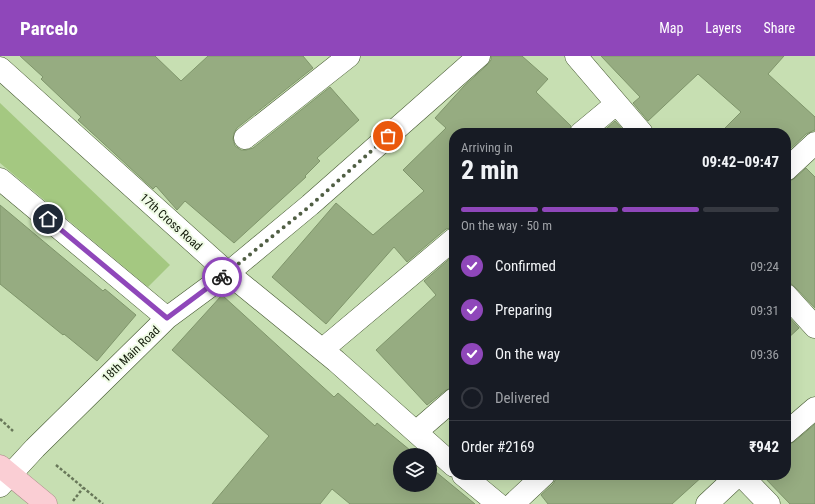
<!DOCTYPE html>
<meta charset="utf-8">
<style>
:root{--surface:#171b24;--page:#242831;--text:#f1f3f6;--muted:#9ea1a6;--line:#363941;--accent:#8f47ba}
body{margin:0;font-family:"Roboto Condensed",sans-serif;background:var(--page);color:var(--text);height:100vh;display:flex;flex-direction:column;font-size:15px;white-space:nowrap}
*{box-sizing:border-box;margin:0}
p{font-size:13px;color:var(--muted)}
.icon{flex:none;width:22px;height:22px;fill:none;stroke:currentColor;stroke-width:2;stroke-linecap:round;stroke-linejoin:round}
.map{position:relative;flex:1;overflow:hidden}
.details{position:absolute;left:449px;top:72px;width:342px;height:352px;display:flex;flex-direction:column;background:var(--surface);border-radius:16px;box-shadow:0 4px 16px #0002}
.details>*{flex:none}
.buttons{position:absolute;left:393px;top:392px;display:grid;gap:8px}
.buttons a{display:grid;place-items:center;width:44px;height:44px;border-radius:50%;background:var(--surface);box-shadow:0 4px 16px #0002;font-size:20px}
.pin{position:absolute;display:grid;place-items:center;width:34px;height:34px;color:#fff;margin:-17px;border:2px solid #fff;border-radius:50%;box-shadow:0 1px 4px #0007}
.courier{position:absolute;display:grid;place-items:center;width:40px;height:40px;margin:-20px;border:3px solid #8f47ba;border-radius:50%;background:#fff;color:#222;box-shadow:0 1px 5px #0007}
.summary em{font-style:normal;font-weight:700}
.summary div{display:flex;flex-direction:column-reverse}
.summary{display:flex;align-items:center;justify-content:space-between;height:68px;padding:0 12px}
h1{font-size:26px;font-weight:700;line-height:30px}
.bar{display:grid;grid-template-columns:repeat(4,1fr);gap:6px 4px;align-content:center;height:48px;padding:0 12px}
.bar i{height:5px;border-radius:3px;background:var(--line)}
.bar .active{background:var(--accent)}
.bar p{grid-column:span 4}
.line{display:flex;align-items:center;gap:10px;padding:0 12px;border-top:1px solid var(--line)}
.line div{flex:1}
ol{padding:0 12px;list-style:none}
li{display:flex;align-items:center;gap:12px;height:44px}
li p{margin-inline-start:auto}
li .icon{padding:4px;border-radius:50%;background:var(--accent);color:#fff;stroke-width:4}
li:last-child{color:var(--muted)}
li i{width:22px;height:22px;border:2px solid var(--line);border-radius:50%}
header{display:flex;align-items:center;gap:24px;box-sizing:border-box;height:56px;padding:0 20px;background:var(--accent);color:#fff}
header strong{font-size:19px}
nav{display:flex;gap:22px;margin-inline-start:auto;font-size:14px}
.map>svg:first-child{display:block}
</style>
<header>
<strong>Parcelo</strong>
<nav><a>Map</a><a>Layers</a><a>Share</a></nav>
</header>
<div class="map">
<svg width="815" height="448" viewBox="0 0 815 448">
<rect width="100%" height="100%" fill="#c7dfb2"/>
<path fill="#a4c881" d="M0,47L170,209L148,231L0,107Z"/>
<path fill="#96ac81" stroke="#7f956b" d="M20,0H155L181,25L208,0H303L313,12L237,72L234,77L233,83L235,90L241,94H246L253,92L330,31L359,64L317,102L320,105L305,120L306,121L234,187L185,145L177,154L156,130L153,133L78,64L81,61L41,23L43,21Z
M491,0H522L548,23L536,36L571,70L569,77H454V171L446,173L407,206L394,191L326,268L272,221L336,147L373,179L424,135L403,114L446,72L435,62L464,30L487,9L491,4Z
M601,0H784L768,18L815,61V74L806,78L786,97V77H720L741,56L698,18L648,65L633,47L640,41Z
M615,65L626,77H601Z
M806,112L815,121V252L795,231L790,227H786V126L794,123Z
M0,149L103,235L105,233L136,259L97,305L64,278L63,279L0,228Z
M454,199V331L446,334L427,349L376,294L436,239L424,225Z
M222,239L334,341L338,337L375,370L377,367L416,399H400V429H430V411L475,448H350L332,433L320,448H212L269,380L172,294Z
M786,258L799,272L786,284Z
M815,368V448H790L762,419H786V389L794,386Z
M556,419H704L672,448H548L541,439L553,428L556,423Z"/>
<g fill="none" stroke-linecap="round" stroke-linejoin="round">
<defs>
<path id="minor" d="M576,0L642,77
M0,12L228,217L336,305L454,410
M581,77L616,48
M245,82L349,0
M786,114L815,87
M0,123L167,262
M786,239L815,271
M323,293L454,183
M416,376L454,343
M786,377L815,352
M463,419L498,448
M741,419L769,448
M0,430L35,392L167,262L228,217L310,149L479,0
M513,448L544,419
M707,448L738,419"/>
<path id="trunk" d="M0,410L46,448"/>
</defs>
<use href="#minor" stroke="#455831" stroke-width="23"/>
<use href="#trunk" stroke="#a78685" stroke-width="23"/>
<path stroke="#687759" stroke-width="2.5" stroke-dasharray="3 2" stroke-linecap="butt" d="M0,363L13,375
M56,409L103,448
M73,445L83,432"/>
<use href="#minor" stroke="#fff" stroke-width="22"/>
<use href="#trunk" stroke="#faced4" stroke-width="22"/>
</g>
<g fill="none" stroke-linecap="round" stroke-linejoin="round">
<path stroke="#505e44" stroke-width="4" stroke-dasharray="0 7.2" d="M222,221L310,150L388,80"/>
<path stroke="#8f47ba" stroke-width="5" d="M48,163L167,262L222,221"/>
</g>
<g text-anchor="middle" stroke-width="4" stroke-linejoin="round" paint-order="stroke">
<g font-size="12" fill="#101808" stroke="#effbe5">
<text transform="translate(171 166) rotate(42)" y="4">17th Cross Road</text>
<text transform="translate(131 298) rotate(-44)" y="4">18th Main Road</text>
</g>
</g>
</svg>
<div class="buttons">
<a><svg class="icon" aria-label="layers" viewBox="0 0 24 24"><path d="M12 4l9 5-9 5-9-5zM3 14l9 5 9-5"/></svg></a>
</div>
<div class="pin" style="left:388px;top:80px;background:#ea580c"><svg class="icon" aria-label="bag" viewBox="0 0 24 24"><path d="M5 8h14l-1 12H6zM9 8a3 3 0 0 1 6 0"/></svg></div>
<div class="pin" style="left:48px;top:163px;background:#1f2937"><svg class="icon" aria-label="home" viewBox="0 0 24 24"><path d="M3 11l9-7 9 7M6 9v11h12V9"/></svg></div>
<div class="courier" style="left:222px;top:221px"><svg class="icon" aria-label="bike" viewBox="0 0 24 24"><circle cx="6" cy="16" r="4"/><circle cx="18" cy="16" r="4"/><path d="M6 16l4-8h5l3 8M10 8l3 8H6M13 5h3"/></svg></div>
<section class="details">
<div class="summary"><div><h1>2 min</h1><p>Arriving in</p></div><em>09:42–09:47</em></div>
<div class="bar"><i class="active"></i><i class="active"></i><i class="active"></i><i></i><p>On the way · 50 m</p></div>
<ol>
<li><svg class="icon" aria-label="check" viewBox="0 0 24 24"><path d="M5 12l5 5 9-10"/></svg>Confirmed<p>09:24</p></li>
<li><svg class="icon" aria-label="check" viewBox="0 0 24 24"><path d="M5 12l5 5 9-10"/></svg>Preparing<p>09:31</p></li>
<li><svg class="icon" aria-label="check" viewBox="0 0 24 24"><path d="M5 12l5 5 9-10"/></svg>On the way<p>09:36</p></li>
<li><i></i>Delivered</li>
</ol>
<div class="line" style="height:52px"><div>Order #2169</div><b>₹942</b></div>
</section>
</div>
